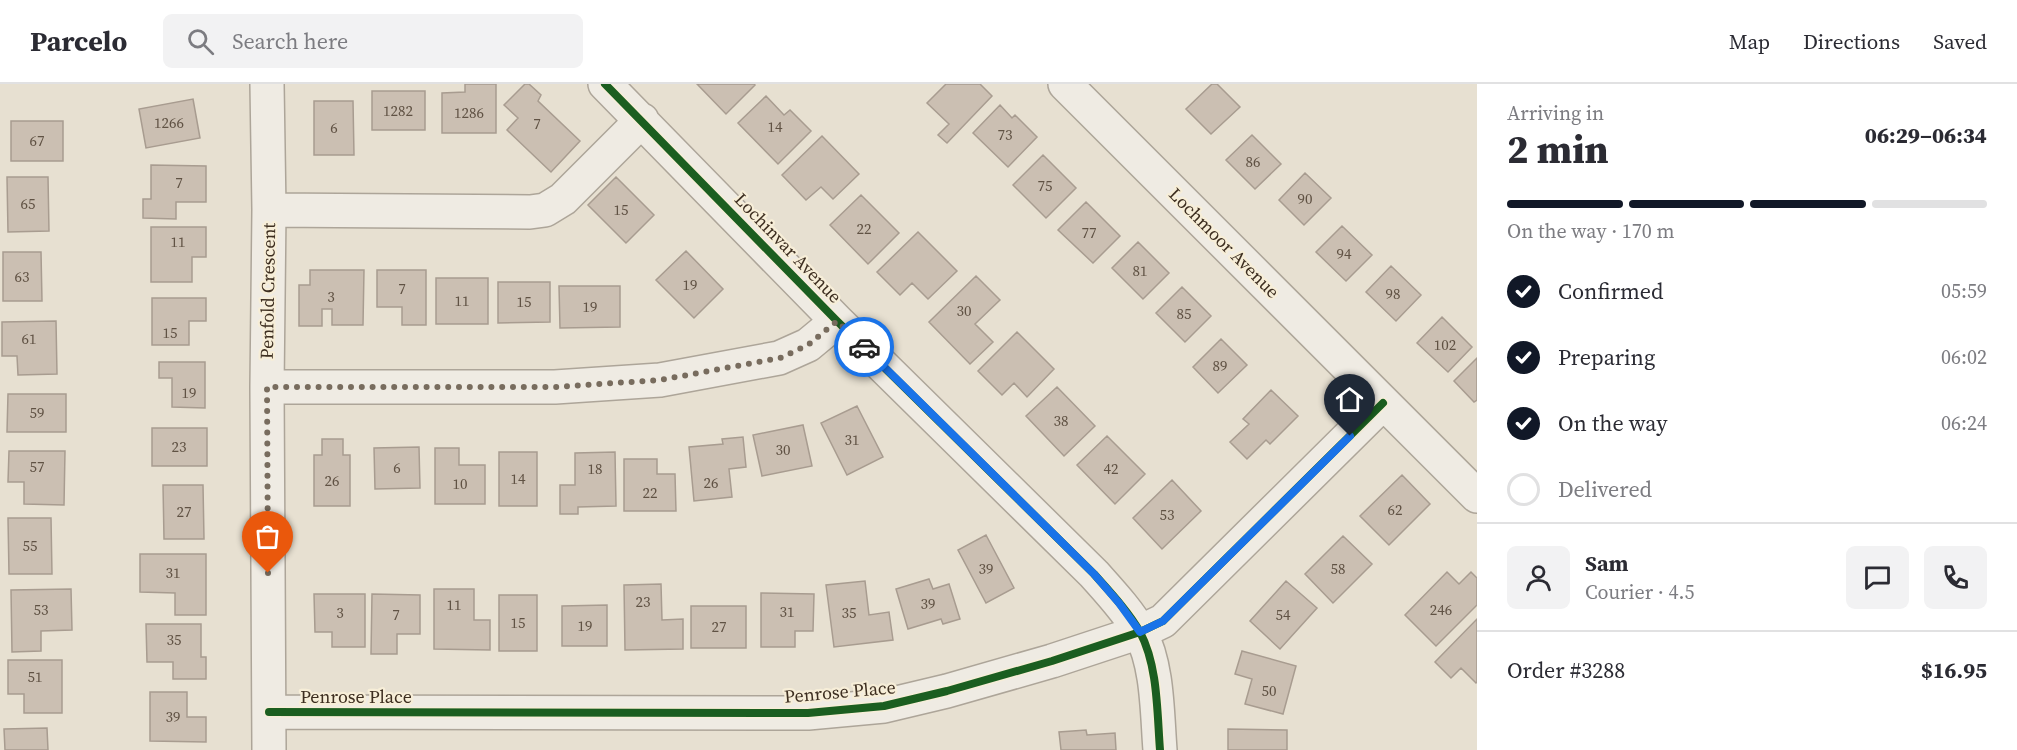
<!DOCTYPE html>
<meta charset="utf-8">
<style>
:root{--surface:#fff;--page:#f2f2f3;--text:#2b2b33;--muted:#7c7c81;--line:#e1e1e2;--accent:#111827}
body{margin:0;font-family:"Source Serif 4",serif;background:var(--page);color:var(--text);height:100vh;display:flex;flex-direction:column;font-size:22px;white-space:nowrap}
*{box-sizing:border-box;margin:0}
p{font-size:20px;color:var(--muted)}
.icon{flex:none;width:33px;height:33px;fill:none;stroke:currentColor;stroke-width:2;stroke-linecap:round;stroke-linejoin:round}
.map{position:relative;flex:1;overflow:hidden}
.sheet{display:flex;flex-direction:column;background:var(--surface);width:540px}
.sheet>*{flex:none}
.pin{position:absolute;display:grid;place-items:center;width:51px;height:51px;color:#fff;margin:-62px -26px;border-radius:50% 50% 50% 0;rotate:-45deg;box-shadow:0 0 6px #0007}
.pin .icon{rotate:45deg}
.courier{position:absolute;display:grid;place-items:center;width:60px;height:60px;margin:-30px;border:4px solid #1a73e8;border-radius:50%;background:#fff;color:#222;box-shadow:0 2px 8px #0007}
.summary em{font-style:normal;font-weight:800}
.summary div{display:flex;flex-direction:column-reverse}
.summary{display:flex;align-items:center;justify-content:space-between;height:102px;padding:0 30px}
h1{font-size:39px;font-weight:800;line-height:45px}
.bar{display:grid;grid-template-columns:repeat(4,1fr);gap:9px 6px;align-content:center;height:72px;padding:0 30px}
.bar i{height:8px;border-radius:4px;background:var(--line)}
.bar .active{background:var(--accent)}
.bar p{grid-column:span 4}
.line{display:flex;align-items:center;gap:15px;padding:0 30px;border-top:2px solid var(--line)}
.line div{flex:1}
.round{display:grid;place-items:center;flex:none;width:63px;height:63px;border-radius:9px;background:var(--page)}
ol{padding:0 30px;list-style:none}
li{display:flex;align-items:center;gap:18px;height:66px}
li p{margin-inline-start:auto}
li .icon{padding:6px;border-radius:50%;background:var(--accent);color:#fff;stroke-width:4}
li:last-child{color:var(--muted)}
li i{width:33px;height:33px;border:3px solid var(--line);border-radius:50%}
header{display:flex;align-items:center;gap:36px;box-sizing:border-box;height:84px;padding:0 30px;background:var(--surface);border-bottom:2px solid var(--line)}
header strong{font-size:28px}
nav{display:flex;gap:33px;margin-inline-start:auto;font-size:21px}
.search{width:420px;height:54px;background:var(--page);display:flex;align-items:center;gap:15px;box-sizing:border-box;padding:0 21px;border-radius:9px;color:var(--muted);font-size:22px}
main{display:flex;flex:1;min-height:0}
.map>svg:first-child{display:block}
</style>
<header>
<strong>Parcelo</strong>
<div class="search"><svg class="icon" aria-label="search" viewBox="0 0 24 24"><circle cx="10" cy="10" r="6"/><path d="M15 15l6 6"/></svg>Search here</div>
<nav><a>Map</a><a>Directions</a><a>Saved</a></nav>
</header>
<main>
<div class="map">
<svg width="1477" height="666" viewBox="0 0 1477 666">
<rect width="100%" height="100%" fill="#e7e0d1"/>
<path fill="#cbbfb2" stroke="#a89c90" stroke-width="1.5" d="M465,0H496V49H442V9L465,8Z
M525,0H529L541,11L538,17L580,57L551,88L507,46L518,34L504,21Z
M697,0H754L755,1L726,30Z
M946,0H980L992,12L947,59L938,51L949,40L927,19Z
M1212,0H1217L1240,23L1211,50L1186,25Z
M372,7H425V46H372Z
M766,12L784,31L790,26L811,47L778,80L738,39Z
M193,15L200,54L146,64L139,25Z
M314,17H353L354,71H314Z
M1000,21L1012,34L1015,31L1037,53L1008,83L973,49Z
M11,37H63V77H11Z
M1252,51L1281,80L1255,105L1226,76Z
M822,52L859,90L833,115L821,103L806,116L782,91Z
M1043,71L1076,104L1046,134L1013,101Z
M151,81L206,82V118H176V135L143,134V115H151Z
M1305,89L1331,114L1304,141L1279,116Z
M7,93H48L49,147L8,148Z
M616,93L654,131L626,159L588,121Z
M861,111L899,149L868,180L830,141Z
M1086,118L1120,152L1093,179L1058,146Z
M1342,142L1372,171L1346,197L1316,168Z
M151,143H206V173H192V198H151Z
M918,148L957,187L928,215L912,199L900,211L877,188Z
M1138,158L1169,189L1143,215L1112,184Z
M686,167L723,205L694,234L656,196Z
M3,168H41L42,217H3Z
M1391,182L1421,211L1396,237L1366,208Z
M310,186H364L363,241H332V225H322V242H299V201H310Z
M377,186H426V241H402V223H377Z
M976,192L1000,216L975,240L993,258L970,280L929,238Z
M436,194H488V240H436Z
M498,198H550V238L498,239Z
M559,202H620V243L560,244Z
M1182,203L1211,232L1185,258L1156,229Z
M152,214H206V237H189V261H152Z
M1442,233L1472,263L1448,288L1417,259Z
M56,237L57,290L18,291L17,272H2V238Z
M1017,248L1054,285L1027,313L1014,299L1002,311L978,287Z
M1221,255L1247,281L1218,309L1193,283Z
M1477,274V316L1474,318L1454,297Z
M159,278H205V324L172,323V294H159Z
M1057,303L1095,342L1064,372L1026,332Z
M1271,306L1298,332L1270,360L1266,356L1247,375L1230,358L1249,340L1243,335Z
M8,310H66V348H7Z
M857,322L883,373L847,391L821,339Z
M803,341L812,382L762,392L753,351Z
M152,344H207V382H152Z
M1107,352L1145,390L1115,420L1077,381Z
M743,353L746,383L729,385L732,413L694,417L689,363L723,360L722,355Z
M322,355H343V371H350V422H314V371H322Z
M419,363L420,404L375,405L374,364Z
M435,364H459V381H485V420H435Z
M9,367H65L64,421L24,420V398H8Z
M499,368H537V422H499Z
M615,368L616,422L578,423V430H560V401H575V369Z
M624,375H657V390H675L676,427H624Z
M1402,391L1430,420L1389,461L1360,432Z
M1172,396L1201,427L1162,465L1133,434Z
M163,401H203L204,455H164Z
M8,434H51L52,490H9Z
M986,451L1014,504L986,519L958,466Z
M1343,452L1372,480L1333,519L1305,490Z
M140,470H206V531H175V509L140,508Z
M1447,488L1459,500L1471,488L1477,494V521L1436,562L1405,531Z
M929,495L933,505L949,500L960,535L943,540L941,535L908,545L896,505Z
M865,497L869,531L889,528L893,556L834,563L826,501Z
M1286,497L1317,524L1280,565L1250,537Z
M661,500L662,536L683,535V565L625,566L624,501Z
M71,505L72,546L41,547V567L12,568L11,506Z
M434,505H474V536H490V566L434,565Z
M761,509L814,510L813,547H795V563H761Z
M314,510H365V563H332V548H315Z
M372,510L420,511V550H397V570H371Z
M499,511H537V567H499Z
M607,521V562H562V522Z
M691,522H746V564H691Z
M1477,535V598L1476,599L1461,584L1451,594L1435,578Z
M146,540H201V573H206V595H173V578H147Z
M1242,567L1296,582L1283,630L1245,620L1252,595L1235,590Z
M8,576H62V629H24V610H8Z
M150,608H187V633H206V658L150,657Z
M47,644L48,666H5L4,645Z
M1228,645L1287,646V666H1228Z
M1086,646L1087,651L1115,649L1116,666H1061L1059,648Z"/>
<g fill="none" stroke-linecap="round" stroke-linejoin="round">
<defs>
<path id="minor" d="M267,0L269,126L267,303L269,666
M605,0L837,237L1094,490C1110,508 1128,527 1140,548C1158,582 1157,628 1160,666
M1065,0L1477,412
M269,126L530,128L545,126L563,115L642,36
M267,303H555L660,296L779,274L808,261L837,237
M269,628L808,629L884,622L947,607L1052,577L1140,548L1163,537L1383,319"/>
</defs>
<use href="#minor" stroke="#ada599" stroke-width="36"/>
<use href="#minor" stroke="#efebe3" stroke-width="33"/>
<defs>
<path id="cycleway" d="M605,0L837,237L1094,490C1110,508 1128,527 1140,548C1158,582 1157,628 1160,666
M269,628L808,629L884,622L947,607L1052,577L1140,548L1163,537L1383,319"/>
</defs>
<use href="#cycleway" stroke="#f7eed8" stroke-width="11"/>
<use href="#cycleway" stroke="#1b5e20" stroke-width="8"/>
</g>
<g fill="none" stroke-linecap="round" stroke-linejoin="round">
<path stroke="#786c5e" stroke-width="6" stroke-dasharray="0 10.8" d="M268,489L267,303H555L660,296L780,274L808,261L837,237L864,263"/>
<path stroke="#1a73e8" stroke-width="8" d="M864,263L1094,490L1119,519L1140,548L1163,537L1350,352"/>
</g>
<g text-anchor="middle" stroke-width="4.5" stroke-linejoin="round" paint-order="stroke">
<g font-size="15" fill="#605244">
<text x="398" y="32">1282</text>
<text x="469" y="34">1286</text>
<text x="169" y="44">1266</text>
<text x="537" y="45">7</text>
<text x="775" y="48">14</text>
<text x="334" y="49">6</text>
<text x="1005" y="56">73</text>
<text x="37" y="62">67</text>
<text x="1253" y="83">86</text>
<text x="179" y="104">7</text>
<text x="1045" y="107">75</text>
<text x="1305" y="120">90</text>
<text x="28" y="125">65</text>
<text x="621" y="131">15</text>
<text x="864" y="150">22</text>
<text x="1089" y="154">77</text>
<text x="178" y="163">11</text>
<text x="1344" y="175">94</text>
<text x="1140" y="192">81</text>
<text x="22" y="198">63</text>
<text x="690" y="206">19</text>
<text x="402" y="210">7</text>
<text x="1393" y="215">98</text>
<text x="331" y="218">3</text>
<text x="462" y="222">11</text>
<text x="524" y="223">15</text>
<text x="590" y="228">19</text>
<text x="964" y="232">30</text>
<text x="1184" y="235">85</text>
<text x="170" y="254">15</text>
<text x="29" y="260">61</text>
<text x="1445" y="266">102</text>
<text x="1220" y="287">89</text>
<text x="189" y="314">19</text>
<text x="37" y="334">59</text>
<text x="1061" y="342">38</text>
<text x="852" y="361">31</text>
<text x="179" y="368">23</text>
<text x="783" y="371">30</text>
<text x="37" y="388">57</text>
<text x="397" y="389">6</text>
<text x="595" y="390">18</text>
<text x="1111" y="390">42</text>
<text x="518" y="400">14</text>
<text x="332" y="402">26</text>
<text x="711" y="404">26</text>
<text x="460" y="405">10</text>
<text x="650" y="414">22</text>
<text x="1395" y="431">62</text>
<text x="184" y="433">27</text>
<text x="1167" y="436">53</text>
<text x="30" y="467">55</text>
<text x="986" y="490">39</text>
<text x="1338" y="490">58</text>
<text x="173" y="494">31</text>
<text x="643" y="523">23</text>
<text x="928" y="525">39</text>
<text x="454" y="526">11</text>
<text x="41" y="531">53</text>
<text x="1441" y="531">246</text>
<text x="787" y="533">31</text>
<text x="340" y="534">3</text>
<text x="849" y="534">35</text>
<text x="396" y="536">7</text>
<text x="1283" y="536">54</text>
<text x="518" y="544">15</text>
<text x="585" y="547">19</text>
<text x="719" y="548">27</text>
<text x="174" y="561">35</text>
<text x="35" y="598">51</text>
<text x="1269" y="612">50</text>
<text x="173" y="638">39</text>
</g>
<g font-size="18" fill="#3d2e20" stroke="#f7eed8">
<text transform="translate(1224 159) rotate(45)" y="6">Lochmoor Avenue</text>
<text transform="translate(788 164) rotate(46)" y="6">Lochinvar Avenue</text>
<text transform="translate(268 207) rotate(-89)" y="6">Penfold Crescent</text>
<text transform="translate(840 608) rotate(-5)" y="6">Penrose Place</text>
<text x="356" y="619">Penrose Place</text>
</g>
</g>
</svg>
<div class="pin" style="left:268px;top:489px;background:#ea580c"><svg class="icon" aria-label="bag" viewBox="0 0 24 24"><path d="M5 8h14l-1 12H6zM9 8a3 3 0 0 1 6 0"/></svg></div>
<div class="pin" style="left:1350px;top:352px;background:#1f2937"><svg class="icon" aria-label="home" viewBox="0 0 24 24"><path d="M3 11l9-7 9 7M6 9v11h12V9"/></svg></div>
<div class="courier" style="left:864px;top:263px"><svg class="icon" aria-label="car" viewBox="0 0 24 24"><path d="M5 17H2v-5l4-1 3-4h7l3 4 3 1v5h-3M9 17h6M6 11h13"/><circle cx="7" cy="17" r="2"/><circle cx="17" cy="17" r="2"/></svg></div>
</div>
<section class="sheet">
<div class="summary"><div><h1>2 min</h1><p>Arriving in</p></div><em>06:29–06:34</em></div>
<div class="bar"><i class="active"></i><i class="active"></i><i class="active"></i><i></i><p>On the way · 170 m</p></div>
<ol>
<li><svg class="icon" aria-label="check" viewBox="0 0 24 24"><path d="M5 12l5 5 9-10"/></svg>Confirmed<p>05:59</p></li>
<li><svg class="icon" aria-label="check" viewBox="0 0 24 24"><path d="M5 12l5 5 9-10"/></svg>Preparing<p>06:02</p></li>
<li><svg class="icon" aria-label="check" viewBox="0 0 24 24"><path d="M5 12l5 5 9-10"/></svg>On the way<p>06:24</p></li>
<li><i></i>Delivered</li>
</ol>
<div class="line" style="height:108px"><a class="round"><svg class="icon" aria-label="person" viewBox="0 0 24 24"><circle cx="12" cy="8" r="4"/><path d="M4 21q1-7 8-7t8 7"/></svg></a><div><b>Sam</b><p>Courier · 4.5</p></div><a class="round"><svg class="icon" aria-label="chat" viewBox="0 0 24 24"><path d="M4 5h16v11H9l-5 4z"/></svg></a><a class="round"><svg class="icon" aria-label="phone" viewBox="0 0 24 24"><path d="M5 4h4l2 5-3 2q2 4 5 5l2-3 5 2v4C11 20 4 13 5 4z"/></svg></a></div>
<div class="line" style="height:78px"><div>Order #3288</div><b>$16.95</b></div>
</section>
</main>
